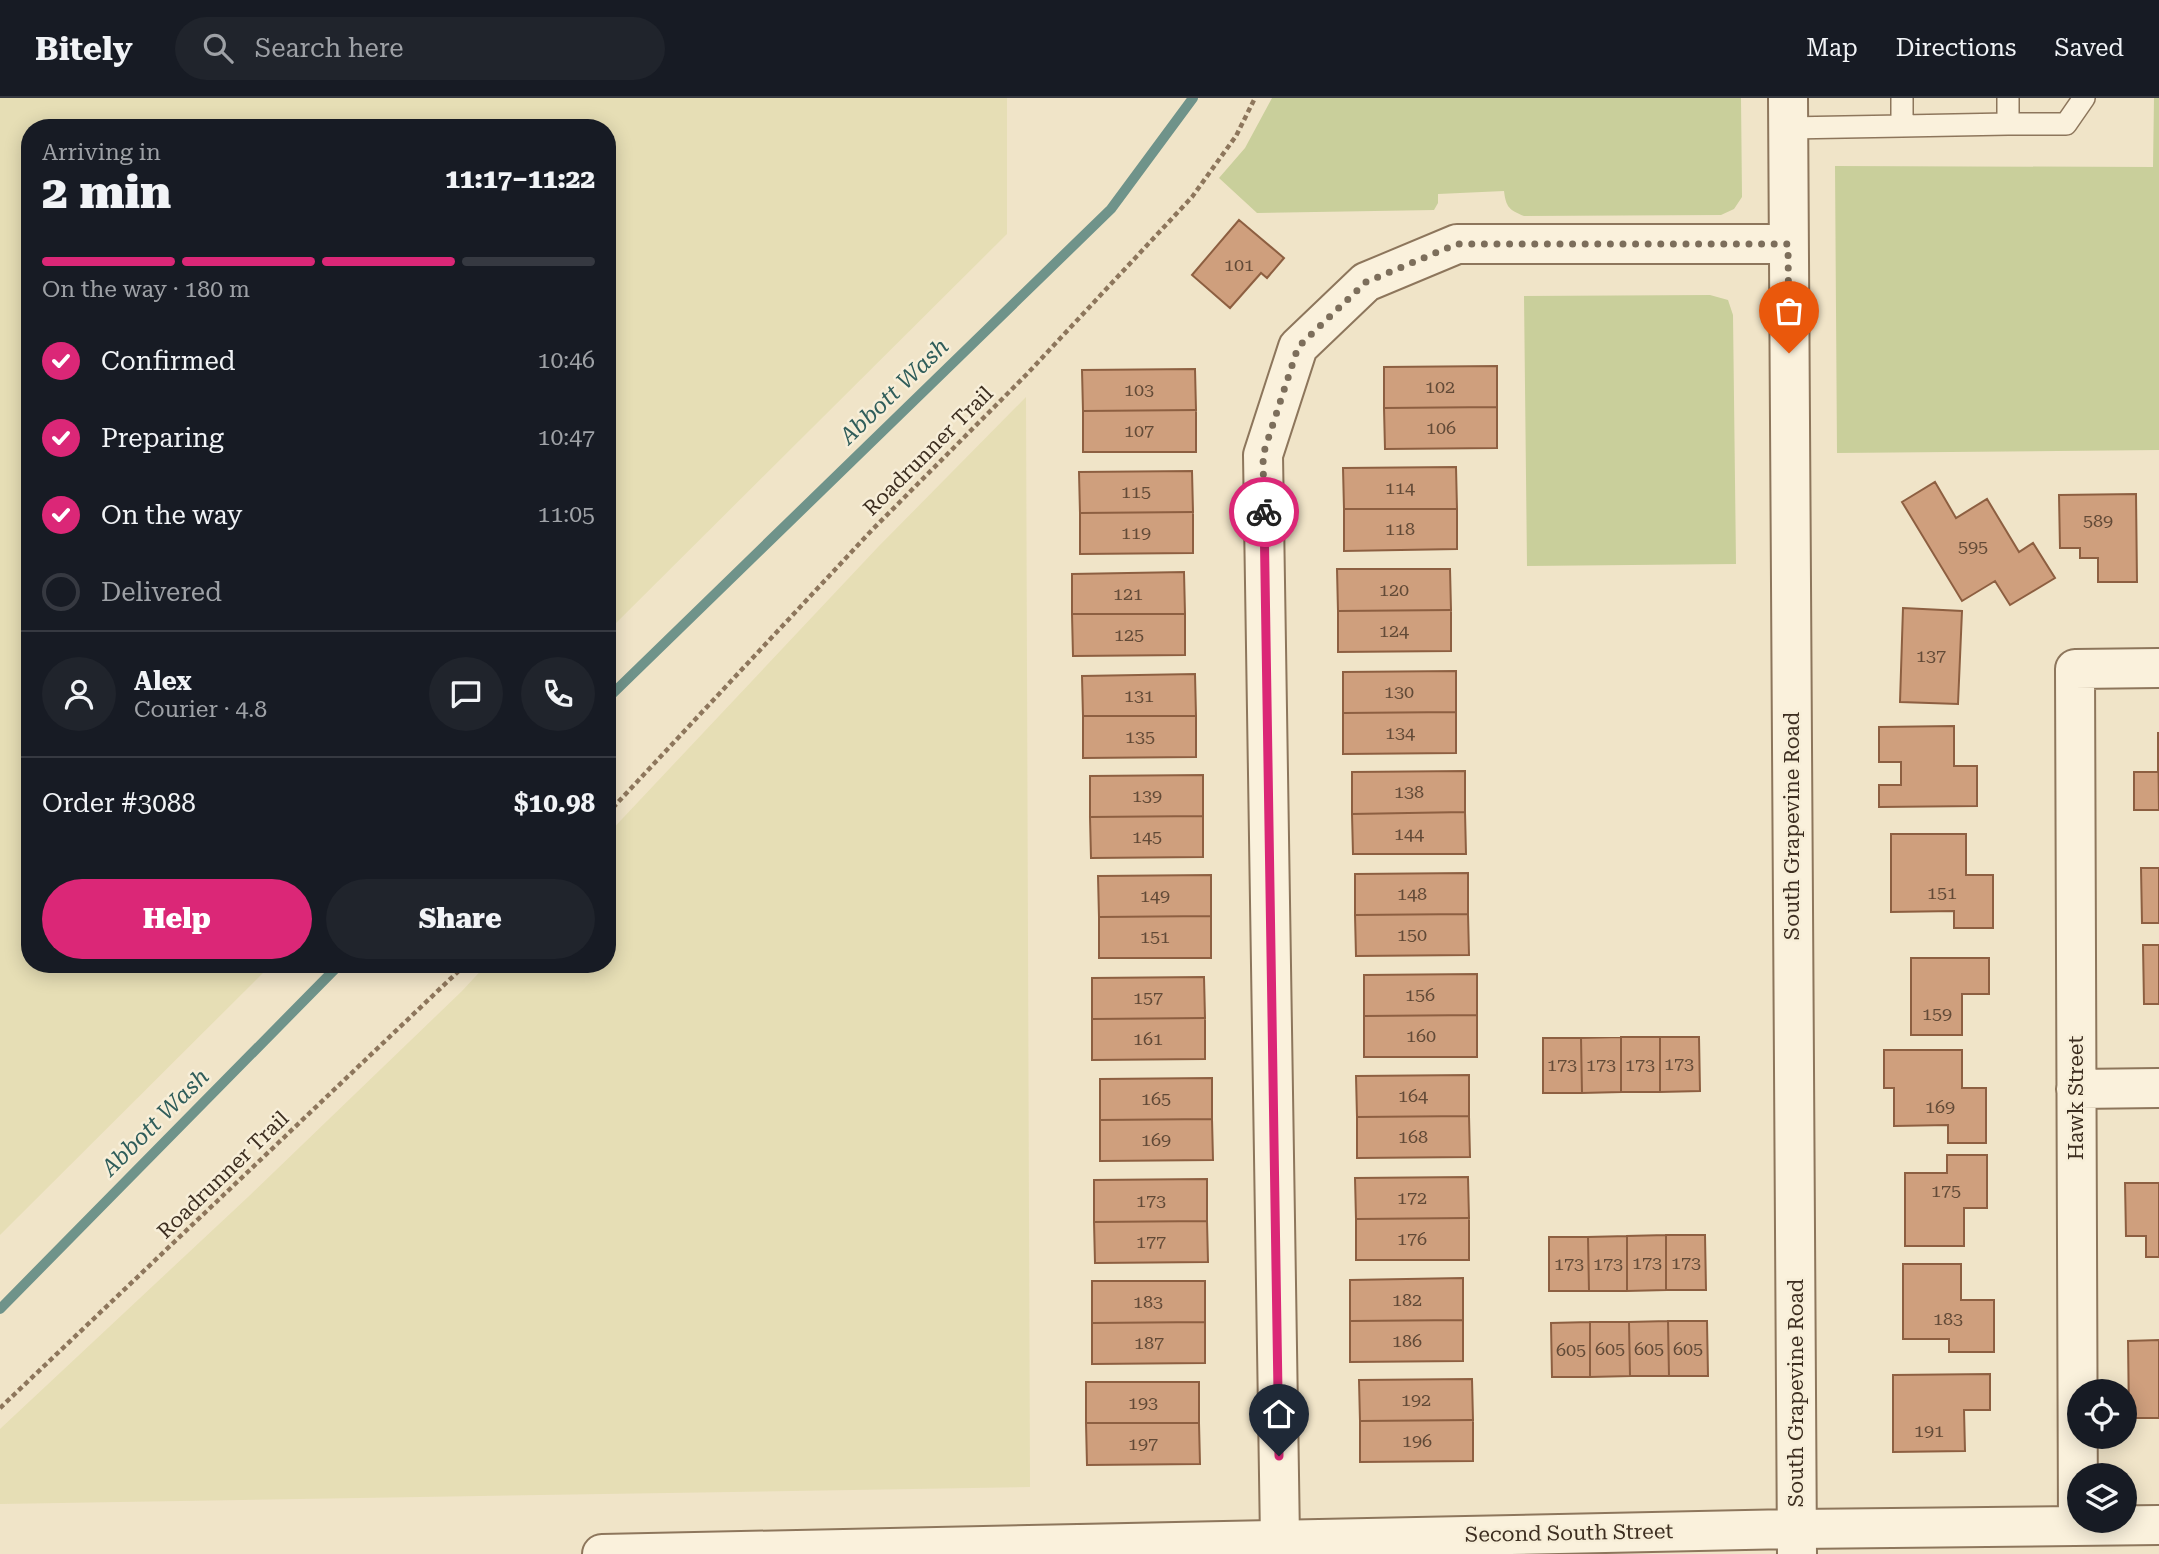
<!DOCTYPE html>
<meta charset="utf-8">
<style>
:root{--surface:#171b24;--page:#20242c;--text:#f1f3f6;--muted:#9ea1a6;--line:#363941;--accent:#db2777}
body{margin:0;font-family:"Roboto Serif",serif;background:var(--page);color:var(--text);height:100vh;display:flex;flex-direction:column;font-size:26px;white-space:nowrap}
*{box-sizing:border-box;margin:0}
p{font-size:23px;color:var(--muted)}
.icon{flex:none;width:38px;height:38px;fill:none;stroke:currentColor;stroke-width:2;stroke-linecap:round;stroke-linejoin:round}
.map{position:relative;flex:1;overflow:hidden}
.sheet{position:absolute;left:21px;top:21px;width:595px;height:854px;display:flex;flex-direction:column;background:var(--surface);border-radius:28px;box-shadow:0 4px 18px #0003}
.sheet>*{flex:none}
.controls{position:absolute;left:2067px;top:1281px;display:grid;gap:14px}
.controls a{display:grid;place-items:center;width:70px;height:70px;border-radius:50%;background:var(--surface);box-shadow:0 4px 18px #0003;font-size:35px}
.pin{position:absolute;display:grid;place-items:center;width:60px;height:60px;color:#fff;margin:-72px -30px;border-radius:50% 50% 50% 0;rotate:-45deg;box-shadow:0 0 7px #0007}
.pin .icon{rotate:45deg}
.courier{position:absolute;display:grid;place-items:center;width:70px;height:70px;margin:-35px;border:5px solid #db2777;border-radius:50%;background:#fff;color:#222;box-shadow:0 2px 9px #0007}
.overview em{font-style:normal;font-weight:800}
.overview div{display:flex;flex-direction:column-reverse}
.overview{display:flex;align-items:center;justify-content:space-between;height:119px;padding:0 21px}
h1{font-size:46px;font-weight:800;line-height:52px}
.bar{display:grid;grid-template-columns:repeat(4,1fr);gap:10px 7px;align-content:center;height:84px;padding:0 21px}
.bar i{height:9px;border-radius:5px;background:var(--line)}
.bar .current{background:var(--accent)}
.bar p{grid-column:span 4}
.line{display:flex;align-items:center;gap:18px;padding:0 21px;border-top:2px solid var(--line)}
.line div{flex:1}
.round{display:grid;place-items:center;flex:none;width:74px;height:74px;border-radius:37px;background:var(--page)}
ol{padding:0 21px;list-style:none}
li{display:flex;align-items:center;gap:21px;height:77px}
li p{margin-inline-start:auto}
li .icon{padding:7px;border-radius:50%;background:var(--accent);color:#fff;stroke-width:4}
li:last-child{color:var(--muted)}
li i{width:38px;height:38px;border:4px solid var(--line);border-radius:50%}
.primary-button{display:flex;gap:14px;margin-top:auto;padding:14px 21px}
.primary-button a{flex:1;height:80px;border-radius:42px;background:var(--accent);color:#fff;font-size:28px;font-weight:800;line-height:80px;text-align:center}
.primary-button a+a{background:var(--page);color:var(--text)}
header{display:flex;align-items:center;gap:42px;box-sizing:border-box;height:98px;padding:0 35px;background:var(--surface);border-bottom:2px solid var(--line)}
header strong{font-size:33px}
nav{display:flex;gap:38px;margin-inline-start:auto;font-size:24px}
.search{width:490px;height:63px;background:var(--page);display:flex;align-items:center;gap:18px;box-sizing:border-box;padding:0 24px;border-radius:38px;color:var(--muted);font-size:26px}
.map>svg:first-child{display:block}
</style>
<header>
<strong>Bitely</strong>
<div class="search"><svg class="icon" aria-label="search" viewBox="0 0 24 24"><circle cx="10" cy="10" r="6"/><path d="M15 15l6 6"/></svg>Search here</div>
<nav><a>Map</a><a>Directions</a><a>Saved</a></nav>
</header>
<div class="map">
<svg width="2159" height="1456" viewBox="0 0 2159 1456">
<rect width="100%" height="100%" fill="#f0e4c8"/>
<path fill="#e6deb5" d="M0,0H1007V136L607,534V30H30V866H272L0,1137Z
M1026,299L1030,1389L0,1406V1331L248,1099L462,893L487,866H607V737L878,449Z"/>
<path fill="#c9cf9b" d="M1272,0H1741L1742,99L1734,111L1721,117L1524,118C1509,112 1506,109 1504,93L1438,96V105L1434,112L1257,115L1219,80L1245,50Z
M2154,0H2159V352L1837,355L1835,68L2153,69Z
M1710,197L1728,202L1733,217L1736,466L1527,468L1524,198Z"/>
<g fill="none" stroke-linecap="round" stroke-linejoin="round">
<path stroke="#6f938a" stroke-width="10" d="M607,601L1111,111L1193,0
M0,1211L340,866"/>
</g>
<path fill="#cf9f7d" stroke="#8d5f41" stroke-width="2" d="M1239,122L1284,160L1267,180L1261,175L1230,210L1192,177Z
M1497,268V309L1384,310V269Z
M1195,271L1196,312L1083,313L1082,272Z
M1497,309V350L1385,351L1384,310Z
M1196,312V354H1083V313Z
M1456,369L1457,411H1344L1343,370Z
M1192,373L1193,414L1080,415L1079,374Z
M1935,384L1956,420L1987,401L2019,454L2033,445L2055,480L2010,507L1995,483L1962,503L1902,404Z
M2136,396L2137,484H2098V460H2080V450H2060L2059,397Z
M1344,411H1457V451L1344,453Z
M1193,414V455L1080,456V415Z
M1337,471H1450L1451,512L1338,513Z
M1184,474L1185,516H1072V476Z
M1903,510L1962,513L1958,606L1900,604Z
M1451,512V553L1338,554V513Z
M1072,516H1185V557L1073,558Z
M1456,573V614L1343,615V574Z
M1195,576L1196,618H1083L1082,578Z
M1456,614V655L1343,656V615Z
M1083,618H1196V659L1083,660Z
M1954,628V668H1977V708L1879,709V687H1901V664H1879V629Z
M2158,634L2159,712H2134V674H2158Z
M1465,673V714L1352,716V674Z
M1203,677V718L1090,719V678Z
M1465,714L1466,756H1353L1352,716Z
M1203,718V759L1091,760L1090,719Z
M1891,736H1966V777H1993V830H1954V813L1891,814Z
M2141,770H2159V825H2142Z
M1468,775V816L1355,817V776Z
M1211,777V818L1099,819L1098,778Z
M1468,816L1469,857L1356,858L1355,817Z
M1211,818V860H1099V819Z
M2143,847H2159V906H2144Z
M1911,860H1989V896H1962V937H1911Z
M1477,876V917L1364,918V877Z
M1204,879L1205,920L1092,921V880Z
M1477,917V959H1364V918Z
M1205,920V961L1092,962V921Z
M1621,939V994L1582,995L1581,940Z
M1621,939H1660V994H1621Z
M1660,939H1699L1700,993L1660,994Z
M1543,940H1581L1582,995H1543Z
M1884,952H1962V990H1986V1045H1948V1027L1894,1028V990H1884Z
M1469,977V1018L1357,1019L1356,978Z
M1212,980V1021L1100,1022V981Z
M1469,1018L1470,1059L1357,1060V1019Z
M1212,1021L1213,1062L1100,1063V1022Z
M1947,1057H1987V1110H1964V1148H1905V1075H1947Z
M1468,1079L1469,1120L1356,1121L1355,1080Z
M1207,1081V1123L1094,1124V1082Z
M2125,1085H2159V1159H2146V1138H2126Z
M1469,1120V1162H1356V1121Z
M1207,1123L1208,1164L1095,1165L1094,1124Z
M1666,1137V1192L1627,1193V1138Z
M1666,1137H1705L1706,1192H1666Z
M1627,1138V1193H1589L1588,1139Z
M1549,1139H1588L1589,1193H1549Z
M1903,1166H1961V1202H1994V1254H1949V1241H1903Z
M1463,1180V1222L1350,1223V1182Z
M1092,1183H1205V1224L1092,1225Z
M1463,1222V1263L1350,1264V1223Z
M1668,1223L1669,1278H1630L1629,1224Z
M1668,1223H1707L1708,1278H1669Z
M1205,1224V1265L1092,1266V1225Z
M1590,1224V1279H1552L1551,1225Z
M1590,1224H1629L1630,1278L1590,1279Z
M2159,1242V1320H2129L2128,1243Z
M1990,1276V1312H1964L1965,1353L1893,1354V1277Z
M1472,1281L1473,1322L1360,1323L1359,1282Z
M1086,1284H1199V1325H1086Z
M1473,1322V1363L1360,1364V1323Z
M1086,1325H1199L1200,1366L1087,1367Z"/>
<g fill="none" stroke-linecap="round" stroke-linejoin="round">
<defs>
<path id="service" d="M2008,0V26H2066L2084,0
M1902,28L2008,26
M1788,30L1902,28V0"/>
<path id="minor" d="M2076,991L2159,990
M2078,1428L2075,571L2159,570
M1797,1431L2159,1427
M1280,1441L1263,357L1298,249L1366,184L1457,146H1788"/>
<path id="tertiary" d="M1788,0L1797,1456
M602,1456L1797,1431"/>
</defs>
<use href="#service" stroke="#8d765c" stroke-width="24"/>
<use href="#minor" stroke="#8d765c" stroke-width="42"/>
<use href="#tertiary" stroke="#8d765c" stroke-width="42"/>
<path stroke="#8d765c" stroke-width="4.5" stroke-dasharray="5 3.5" stroke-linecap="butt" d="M607,716L872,432L1027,276L1192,99L1236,38L1255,0
M0,1310L466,866"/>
<use href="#service" stroke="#faf1dc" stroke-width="21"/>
<use href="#minor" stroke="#faf1dc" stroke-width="38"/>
<use href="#tertiary" stroke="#faf1dc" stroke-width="38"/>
</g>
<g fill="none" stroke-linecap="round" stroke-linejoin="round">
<path stroke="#7c6e5b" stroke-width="7" stroke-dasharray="0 12.6" d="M1264,414L1263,357L1298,249L1366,184L1457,146H1788L1789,255"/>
<path stroke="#db2777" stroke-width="9" d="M1264,414L1279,1358"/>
</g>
<g text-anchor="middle" stroke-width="5" stroke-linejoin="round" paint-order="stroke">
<g font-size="18" fill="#624a37">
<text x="1239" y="173">101</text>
<text x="1440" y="295">102</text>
<text x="1139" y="298">103</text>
<text x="1441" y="336">106</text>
<text x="1139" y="339">107</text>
<text x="1400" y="396">114</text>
<text x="1136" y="400">115</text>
<text x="2098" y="429">589</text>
<text x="1400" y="437">118</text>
<text x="1136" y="441">119</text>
<text x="1973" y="455">595</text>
<text x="1394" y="498">120</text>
<text x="1128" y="502">121</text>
<text x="1394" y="539">124</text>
<text x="1129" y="543">125</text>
<text x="1931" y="564">137</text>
<text x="1399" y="600">130</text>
<text x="1139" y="604">131</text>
<text x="1400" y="641">134</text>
<text x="1140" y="645">135</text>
<text x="1409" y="700">138</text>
<text x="1147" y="704">139</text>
<text x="1409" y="742">144</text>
<text x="1147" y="745">145</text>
<text x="1942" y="801">151</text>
<text x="1412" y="802">148</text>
<text x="1155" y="804">149</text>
<text x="1412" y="843">150</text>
<text x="1155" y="845">151</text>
<text x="1420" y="903">156</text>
<text x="1148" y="906">157</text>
<text x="1937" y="922">159</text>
<text x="1421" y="944">160</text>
<text x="1148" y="947">161</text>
<text x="1679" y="972">173</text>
<text x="1562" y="973">173</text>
<text x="1601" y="973">173</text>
<text x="1640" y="973">173</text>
<text x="1413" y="1004">164</text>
<text x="1156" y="1007">165</text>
<text x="1940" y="1015">169</text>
<text x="1413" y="1045">168</text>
<text x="1156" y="1048">169</text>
<text x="1946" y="1099">175</text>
<text x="1412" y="1106">172</text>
<text x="1151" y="1109">173</text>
<text x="1412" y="1147">176</text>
<text x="1151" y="1150">177</text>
<text x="1647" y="1171">173</text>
<text x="1686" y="1171">173</text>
<text x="1569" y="1172">173</text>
<text x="1608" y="1172">173</text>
<text x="1407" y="1208">182</text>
<text x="1148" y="1210">183</text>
<text x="1948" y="1227">183</text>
<text x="1407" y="1249">186</text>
<text x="1149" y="1251">187</text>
<text x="1610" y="1257">605</text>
<text x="1649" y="1257">605</text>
<text x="1688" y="1257">605</text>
<text x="1571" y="1258">605</text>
<text x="1416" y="1308">192</text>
<text x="1143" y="1311">193</text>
<text x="1929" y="1339">191</text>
<text x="1417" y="1349">196</text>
<text x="1143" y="1352">197</text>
</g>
<g font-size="21" fill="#3d2e20" stroke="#f7eed8">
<text transform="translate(928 353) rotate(-45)" y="7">Roadrunner Trail</text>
<text transform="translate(1792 728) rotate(-90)" y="7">South Grapevine Road</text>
<text transform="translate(2076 1000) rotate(-90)" y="7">Hawk Street</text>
<text transform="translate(223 1077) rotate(-44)" y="7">Roadrunner Trail</text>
<text transform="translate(1796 1295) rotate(-90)" y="7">South Grapevine Road</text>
<text transform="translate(1569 1435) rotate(-1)" y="7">Second South Street</text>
</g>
<g font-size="23" font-style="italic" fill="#2f5d5a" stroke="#f7eed8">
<text transform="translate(894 293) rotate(-44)" y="8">Abbott Wash</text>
<text transform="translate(155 1024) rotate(-45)" y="8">Abbott Wash</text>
</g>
</g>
</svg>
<div class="controls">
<a><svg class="icon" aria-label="locate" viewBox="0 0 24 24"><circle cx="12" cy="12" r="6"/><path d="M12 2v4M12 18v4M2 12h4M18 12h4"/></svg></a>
<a><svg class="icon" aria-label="layers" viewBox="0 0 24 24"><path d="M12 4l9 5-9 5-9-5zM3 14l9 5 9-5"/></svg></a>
</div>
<div class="pin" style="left:1789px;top:255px;background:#ea580c"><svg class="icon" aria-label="bag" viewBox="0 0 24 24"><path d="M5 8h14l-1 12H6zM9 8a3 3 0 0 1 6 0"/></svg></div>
<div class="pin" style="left:1279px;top:1358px;background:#1f2937"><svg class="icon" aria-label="home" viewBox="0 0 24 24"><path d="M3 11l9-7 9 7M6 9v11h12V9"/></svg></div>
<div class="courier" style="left:1264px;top:414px"><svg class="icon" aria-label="bike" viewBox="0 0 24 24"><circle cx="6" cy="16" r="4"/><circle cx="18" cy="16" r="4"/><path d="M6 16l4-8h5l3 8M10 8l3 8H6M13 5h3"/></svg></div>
<section class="sheet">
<div class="overview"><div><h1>2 min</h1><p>Arriving in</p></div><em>11:17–11:22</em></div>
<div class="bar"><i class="current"></i><i class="current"></i><i class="current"></i><i></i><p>On the way · 180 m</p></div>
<ol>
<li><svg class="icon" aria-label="check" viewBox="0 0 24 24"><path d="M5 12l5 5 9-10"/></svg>Confirmed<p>10:46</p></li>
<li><svg class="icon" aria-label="check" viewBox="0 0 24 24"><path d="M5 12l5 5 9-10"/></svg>Preparing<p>10:47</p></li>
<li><svg class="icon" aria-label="check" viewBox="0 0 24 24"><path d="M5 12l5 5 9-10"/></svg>On the way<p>11:05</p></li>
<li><i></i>Delivered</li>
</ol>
<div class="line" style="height:126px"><a class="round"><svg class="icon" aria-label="person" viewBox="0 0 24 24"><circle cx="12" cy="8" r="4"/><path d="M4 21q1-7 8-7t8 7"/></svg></a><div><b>Alex</b><p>Courier · 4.8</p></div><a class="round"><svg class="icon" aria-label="chat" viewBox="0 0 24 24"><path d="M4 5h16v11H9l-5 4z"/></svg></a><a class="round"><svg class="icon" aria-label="phone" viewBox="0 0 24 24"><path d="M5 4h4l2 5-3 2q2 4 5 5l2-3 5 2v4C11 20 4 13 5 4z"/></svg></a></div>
<div class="line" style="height:91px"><div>Order #3088</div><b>$10.98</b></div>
<div class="primary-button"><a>Help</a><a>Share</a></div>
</section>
</div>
